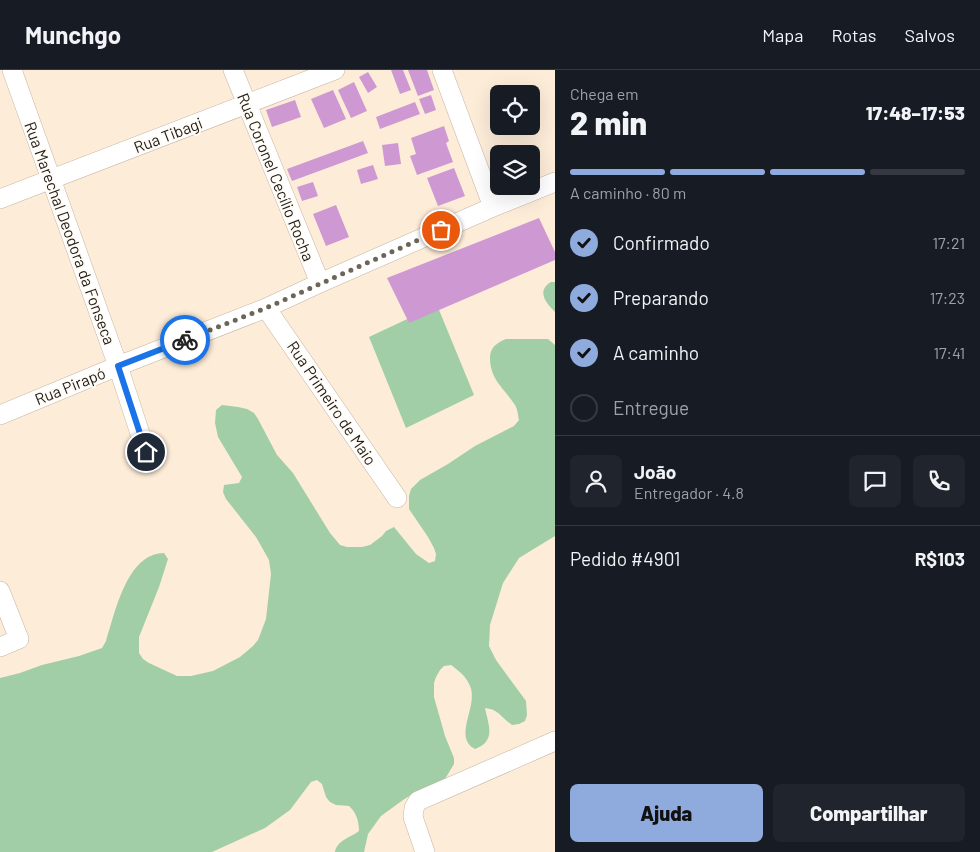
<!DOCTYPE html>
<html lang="pt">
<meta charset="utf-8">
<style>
:root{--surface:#171b24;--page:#20242c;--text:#f1f3f6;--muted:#9ea1a6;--line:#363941;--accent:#8fabdd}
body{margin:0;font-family:Barlow,sans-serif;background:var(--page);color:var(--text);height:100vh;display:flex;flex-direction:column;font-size:19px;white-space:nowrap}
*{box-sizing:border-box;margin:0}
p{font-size:16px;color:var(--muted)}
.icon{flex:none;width:28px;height:28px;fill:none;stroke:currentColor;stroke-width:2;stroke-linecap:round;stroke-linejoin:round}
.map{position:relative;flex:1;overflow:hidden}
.side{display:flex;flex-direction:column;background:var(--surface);width:425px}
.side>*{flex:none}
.fabs{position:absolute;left:490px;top:15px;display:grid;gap:10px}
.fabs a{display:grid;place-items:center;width:50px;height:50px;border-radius:8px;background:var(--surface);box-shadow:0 5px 20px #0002;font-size:25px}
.pin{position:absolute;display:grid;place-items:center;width:42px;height:42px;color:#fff;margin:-21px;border:2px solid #fff;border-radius:50%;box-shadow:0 1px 5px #0007}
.courier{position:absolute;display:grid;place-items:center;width:50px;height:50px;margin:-25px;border:4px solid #1a73e8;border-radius:50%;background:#fff;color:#222;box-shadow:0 1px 6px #0007}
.summary em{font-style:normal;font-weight:800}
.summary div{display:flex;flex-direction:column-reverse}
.summary{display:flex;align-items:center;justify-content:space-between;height:85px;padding:0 15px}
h1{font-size:32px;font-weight:800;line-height:38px}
.bar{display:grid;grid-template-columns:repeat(4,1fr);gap:8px 5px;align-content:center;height:60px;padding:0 15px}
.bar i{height:6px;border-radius:4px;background:var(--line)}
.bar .current{background:var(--accent)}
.bar p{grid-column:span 4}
.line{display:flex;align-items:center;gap:12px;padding:0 15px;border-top:1px solid var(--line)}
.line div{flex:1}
.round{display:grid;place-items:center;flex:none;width:52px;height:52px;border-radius:8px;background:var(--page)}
ol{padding:0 15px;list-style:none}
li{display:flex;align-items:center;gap:15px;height:55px}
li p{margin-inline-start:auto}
li .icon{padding:5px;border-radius:50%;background:var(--accent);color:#111;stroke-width:4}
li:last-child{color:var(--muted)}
li i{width:28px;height:28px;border:2px solid var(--line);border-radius:50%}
.primary-button{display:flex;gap:10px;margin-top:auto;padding:10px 15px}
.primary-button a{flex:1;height:58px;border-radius:8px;background:var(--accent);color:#111;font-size:20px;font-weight:800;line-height:58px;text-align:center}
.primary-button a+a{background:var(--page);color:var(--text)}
header{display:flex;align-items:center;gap:30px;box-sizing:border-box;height:70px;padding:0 25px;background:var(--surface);border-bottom:1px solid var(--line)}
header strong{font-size:24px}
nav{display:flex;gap:28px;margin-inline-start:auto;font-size:18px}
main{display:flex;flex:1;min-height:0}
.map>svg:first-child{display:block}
</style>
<header>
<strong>Munchgo</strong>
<nav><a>Mapa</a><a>Rotas</a><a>Salvos</a></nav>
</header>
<main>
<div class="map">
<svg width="555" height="782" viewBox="0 0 555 782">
<rect width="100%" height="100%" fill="#fdecd8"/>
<path fill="#a1cea6" d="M551,212H555V242C546,233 536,221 551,212Z
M437,235L474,325L406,358L369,267Z
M506,269H548L555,275V466L519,488L503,513L490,555L489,576L496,590L526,631L527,645L525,651L519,654L512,655C502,648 498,639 485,638C488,654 497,671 475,679C452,667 479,636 470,616C466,606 459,601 451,595L444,596L440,600L436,607L434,613V627L445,666L454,688V694L445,709L414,723L403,730L381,746L368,764L364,782H335C337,770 350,768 359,761C359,751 356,742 349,736L336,735L330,732L326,727L322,714L317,710L311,712L290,740L265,758L212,782H0V608L20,603L42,595L79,586L102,578L106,571C115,543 127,483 164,483L168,489L159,517L139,567V583L143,589L149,593L177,606H191L213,601L240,587L253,576L258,570L266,549L271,504L269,490L256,467L226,429L223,422L224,415L239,413L242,407L218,367L215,353L216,340L222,335L238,337L247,339L254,343L258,349L277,385L293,403L330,463L340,475L347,477H362L370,475L382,466L386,461L394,457L416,484L429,493L435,491L436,484L434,478L428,467L409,439V426L411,419L420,410L448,394L475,376L514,356L519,350C518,346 518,340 515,335C505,319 490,310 490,288C490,278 496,273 506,269Z"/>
<path fill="#ce99d3" d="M391,0H403L411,20L400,24Z
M408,0H427L434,20L418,26Z
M368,2L377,17L368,23L359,7Z
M354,12L367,41L351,48L338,20Z
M333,20L346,49L324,58L311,29Z
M431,25L436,40L425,44L419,29Z
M295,30L301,47L272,57L266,40Z
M415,32L420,44L380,59L376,47Z
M444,56L449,71L446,73L453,92L417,105L410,86L416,84L411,68Z
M363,71L368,83L292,111L287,99Z
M398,73L401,94L385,96L382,75Z
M373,95L378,109L361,114L357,100Z
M454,98L465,126L438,136L427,108Z
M313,112L318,126L302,131L297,117Z
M336,135L349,167L326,176L313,144Z
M539,148L555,182V190L409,253L387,208Z"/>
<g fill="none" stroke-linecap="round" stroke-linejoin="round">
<defs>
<path id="minor" d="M12,0L118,296L146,382
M233,0L320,213
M442,0L493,137
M0,129L335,0
M266,238L397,428
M0,345L118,296L266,238L320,213L493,137L555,112
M0,521L19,569L0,577
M425,782L413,747L414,738L418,731L555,671"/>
</defs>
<use href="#minor" stroke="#c5b5a2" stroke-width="20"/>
<use href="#minor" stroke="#fff" stroke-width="19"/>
</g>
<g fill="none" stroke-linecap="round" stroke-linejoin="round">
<path stroke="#6e6559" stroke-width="5" stroke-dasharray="0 9" d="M185,270L266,238L441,160"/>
<path stroke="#1a73e8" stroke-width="6" d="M146,382L118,296L185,270"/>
</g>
<g text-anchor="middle" stroke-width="4" stroke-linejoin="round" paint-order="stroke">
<g font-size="16" fill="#211c15" stroke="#fffcf8">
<text transform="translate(168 65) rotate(-21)" y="6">Rua Tibagi</text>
<text transform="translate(276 107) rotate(68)" y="6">Rua Coronel Cecílio Rocha</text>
<text transform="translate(70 163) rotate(70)" y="6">Rua Marechal Deodora da Fonseca</text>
<text transform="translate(70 316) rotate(-22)" y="6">Rua Pirapó</text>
<text transform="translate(332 333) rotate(56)" y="6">Rua Primeiro de Maio</text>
</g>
</g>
</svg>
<div class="fabs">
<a><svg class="icon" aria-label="locate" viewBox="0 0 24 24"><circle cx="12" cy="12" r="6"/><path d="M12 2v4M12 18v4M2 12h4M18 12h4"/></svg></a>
<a><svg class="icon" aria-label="layers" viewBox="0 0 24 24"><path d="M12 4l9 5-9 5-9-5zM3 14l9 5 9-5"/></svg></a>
</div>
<div class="pin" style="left:441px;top:160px;background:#ea580c"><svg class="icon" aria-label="bag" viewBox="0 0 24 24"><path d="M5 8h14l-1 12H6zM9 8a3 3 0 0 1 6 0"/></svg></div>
<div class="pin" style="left:146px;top:382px;background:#1f2937"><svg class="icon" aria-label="home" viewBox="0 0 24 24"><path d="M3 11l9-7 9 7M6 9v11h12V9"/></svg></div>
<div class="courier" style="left:185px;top:270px"><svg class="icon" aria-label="bike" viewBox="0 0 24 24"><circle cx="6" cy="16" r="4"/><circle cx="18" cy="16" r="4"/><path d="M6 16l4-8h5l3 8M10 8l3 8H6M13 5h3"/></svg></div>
</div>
<section class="side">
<div class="summary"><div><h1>2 min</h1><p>Chega em</p></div><em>17:48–17:53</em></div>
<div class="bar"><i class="current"></i><i class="current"></i><i class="current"></i><i></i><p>A caminho · 80 m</p></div>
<ol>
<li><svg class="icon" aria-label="check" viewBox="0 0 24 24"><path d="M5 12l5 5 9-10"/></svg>Confirmado<p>17:21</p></li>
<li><svg class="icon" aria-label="check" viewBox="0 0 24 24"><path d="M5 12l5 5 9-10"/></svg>Preparando<p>17:23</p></li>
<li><svg class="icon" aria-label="check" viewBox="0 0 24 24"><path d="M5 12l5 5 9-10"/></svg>A caminho<p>17:41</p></li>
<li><i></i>Entregue</li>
</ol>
<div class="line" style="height:90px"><a class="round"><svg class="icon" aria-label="person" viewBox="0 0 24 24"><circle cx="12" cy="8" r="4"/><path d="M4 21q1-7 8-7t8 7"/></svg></a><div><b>João</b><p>Entregador · 4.8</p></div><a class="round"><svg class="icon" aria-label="chat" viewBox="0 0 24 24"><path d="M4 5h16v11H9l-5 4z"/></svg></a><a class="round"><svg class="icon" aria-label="phone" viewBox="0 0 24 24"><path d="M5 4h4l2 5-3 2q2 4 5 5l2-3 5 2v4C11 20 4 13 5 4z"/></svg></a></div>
<div class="line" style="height:65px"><div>Pedido #4901</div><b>R$103</b></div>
<div class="primary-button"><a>Ajuda</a><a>Compartilhar</a></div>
</section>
</main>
